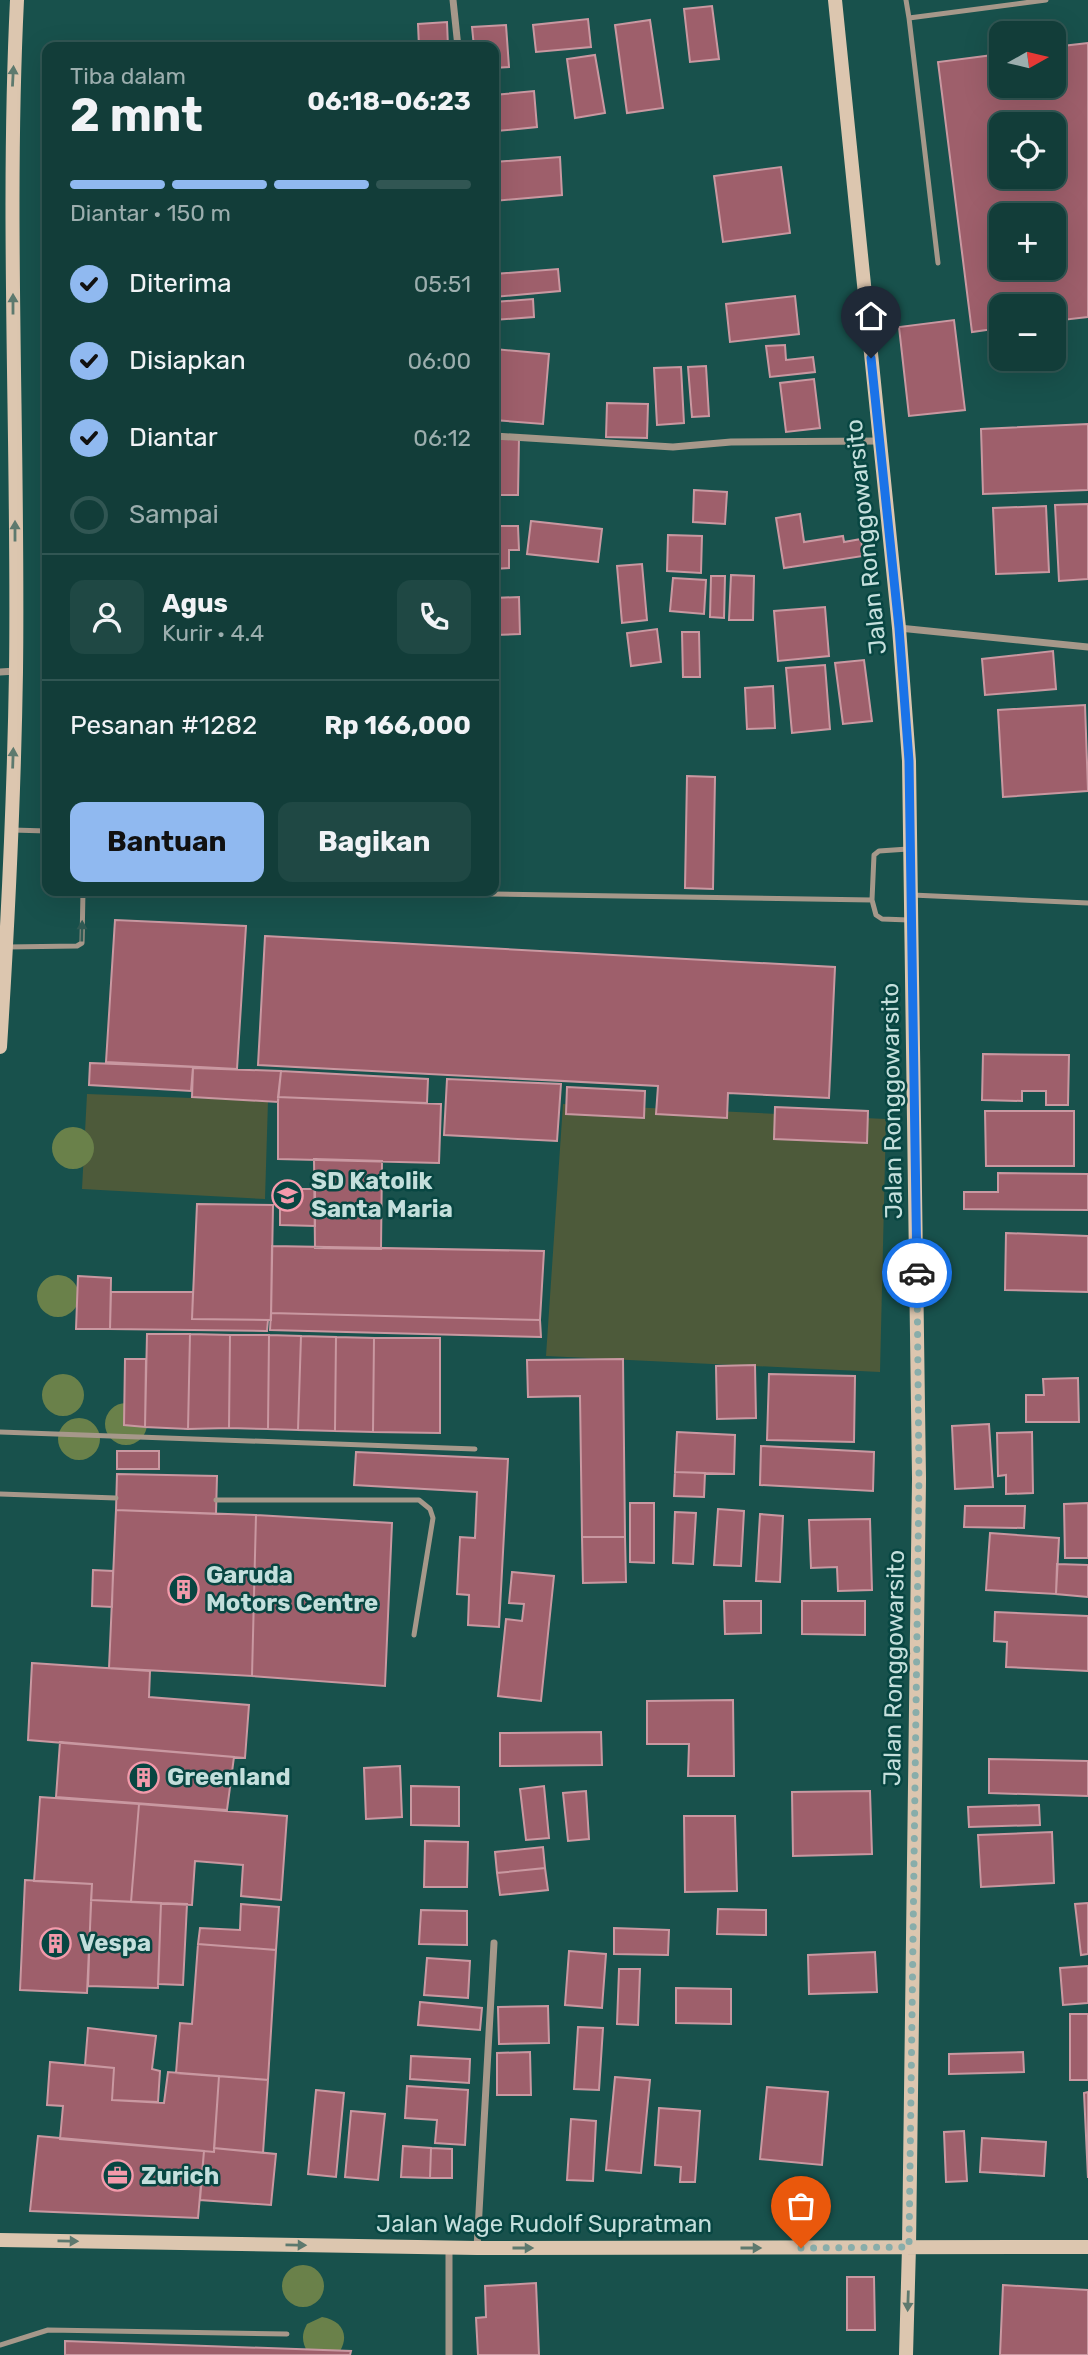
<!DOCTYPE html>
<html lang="id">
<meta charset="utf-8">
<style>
:root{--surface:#123d39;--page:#1f4844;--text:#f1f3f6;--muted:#9caeae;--line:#315653;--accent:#90b9f0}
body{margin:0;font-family:Rubik,sans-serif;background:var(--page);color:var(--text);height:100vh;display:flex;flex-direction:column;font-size:26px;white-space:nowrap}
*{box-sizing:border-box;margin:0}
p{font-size:23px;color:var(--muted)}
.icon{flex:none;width:38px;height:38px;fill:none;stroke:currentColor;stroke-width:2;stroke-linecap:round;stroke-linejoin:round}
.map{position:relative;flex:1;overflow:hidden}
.drawer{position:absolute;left:42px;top:42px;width:457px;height:854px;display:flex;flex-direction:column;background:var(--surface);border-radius:14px;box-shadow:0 7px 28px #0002,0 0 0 2px var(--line)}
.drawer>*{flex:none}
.needle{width:46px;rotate:82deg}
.controls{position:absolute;left:989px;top:21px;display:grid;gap:14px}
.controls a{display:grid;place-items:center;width:77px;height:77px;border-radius:14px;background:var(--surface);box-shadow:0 7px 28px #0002,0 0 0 2px var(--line);font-size:35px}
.pin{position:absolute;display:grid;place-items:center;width:60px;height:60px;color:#fff;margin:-72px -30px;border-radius:50% 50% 50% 0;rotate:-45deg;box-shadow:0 0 7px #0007}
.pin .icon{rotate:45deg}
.courier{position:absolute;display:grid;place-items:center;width:70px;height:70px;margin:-35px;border:5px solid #1a73e8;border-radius:50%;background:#fff;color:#222;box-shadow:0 2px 9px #0007}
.head em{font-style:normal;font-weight:700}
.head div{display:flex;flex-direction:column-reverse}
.head{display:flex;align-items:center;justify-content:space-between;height:119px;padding:0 28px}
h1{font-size:46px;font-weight:700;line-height:52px}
.bar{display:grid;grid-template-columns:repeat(4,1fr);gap:10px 7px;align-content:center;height:84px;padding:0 28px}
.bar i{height:9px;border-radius:5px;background:var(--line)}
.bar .selected{background:var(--accent)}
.bar p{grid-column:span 4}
.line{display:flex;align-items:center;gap:18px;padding:0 28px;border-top:2px solid var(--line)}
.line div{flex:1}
.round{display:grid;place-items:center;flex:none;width:74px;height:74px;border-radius:14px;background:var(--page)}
ol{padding:0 28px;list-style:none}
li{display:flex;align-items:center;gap:21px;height:77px}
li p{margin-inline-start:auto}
li .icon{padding:7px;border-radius:50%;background:var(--accent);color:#111;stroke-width:4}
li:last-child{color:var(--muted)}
li i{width:38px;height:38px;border:4px solid var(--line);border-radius:50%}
.primary-button{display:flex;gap:14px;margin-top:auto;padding:14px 28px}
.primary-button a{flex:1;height:80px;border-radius:14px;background:var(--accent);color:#111;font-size:28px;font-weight:700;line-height:80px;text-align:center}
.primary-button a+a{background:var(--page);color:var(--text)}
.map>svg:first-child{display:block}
</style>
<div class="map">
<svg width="1088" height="2355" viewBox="0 0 1088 2355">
<rect width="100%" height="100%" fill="#18514c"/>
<path fill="#4d5a3a" d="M87,1094L268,1101L265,1199L82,1189Z
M563,1104L886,1119L880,1372L546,1356Z"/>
<path fill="#6a814a" d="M52 1148a21 21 0 1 1 42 0a21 21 0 1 1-42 0Z
M37 1296a21 21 0 1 1 42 0a21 21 0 1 1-42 0Z
M42 1395a21 21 0 1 1 42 0a21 21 0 1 1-42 0Z
M105 1424a21 21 0 1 1 42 0a21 21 0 1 1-42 0Z
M58 1439a21 21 0 1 1 42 0a21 21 0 1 1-42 0Z
M282 2286a21 21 0 1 1 42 0a21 21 0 1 1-42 0Z
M322,2317C341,2320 350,2334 340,2351L308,2353C302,2342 301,2335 307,2324Z"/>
<path fill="#9e5f6b" stroke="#c998a1" stroke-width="2" fill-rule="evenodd" d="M712,6L719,59L690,62L684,9Z
M588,19L591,47L536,52L533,25Z
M650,20L663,108L627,113L615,25Z
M447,22L448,47H419L418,24Z
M506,25L509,67L494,68V47H474L472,27Z
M1088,43V317L1054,321V306H1001V328L972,332L938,62L1001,54V86H1054V47ZM1001,124H1054V177H1001ZM1001,215H1054V268H1001Z
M595,55L605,113L575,118L567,59Z
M534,91L537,127L497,131L494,95Z
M560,157L562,195L494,201V162Z
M781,167L790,233L723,242L714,176Z
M558,269L560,291L494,297V274Z
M795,296L799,334L730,342L726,304Z
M533,299L534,317L494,320V302Z
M954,320L965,410L909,416L899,327Z
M785,345L786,360L813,357L815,372L770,377L766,346Z
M494,349L549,354L543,424L494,420Z
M706,366L709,416L692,417L688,367Z
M681,367L684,423L657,425L654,368Z
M814,379L820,428L786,432L780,383Z
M607,403L648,404L647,438L606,437Z
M1088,424V490L983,494L981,429Z
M519,438L518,495H494V439Z
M694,490L727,492L725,524L693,522Z
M1088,504V579L1059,581L1055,505Z
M1046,506L1049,572L996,574L993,508Z
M800,514L804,542L843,536L844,542L861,539L863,556L784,568L776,518Z
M531,521L602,529L598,562L527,554Z
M494,526H518L519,550H509V568L494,569Z
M668,535L702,536L701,573L667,571Z
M642,564L647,620L622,623L617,566Z
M731,575L754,576L753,620H729Z
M711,576H725L724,618L710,617Z
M673,578L706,580L704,614L670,611Z
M519,597L520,634L494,635V598Z
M825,607L829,656L778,661L774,611Z
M657,629L661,662L631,666L627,633Z
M682,632H699L700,677H683Z
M1053,651L1056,689L985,695L982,659Z
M864,660L872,721L843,724L835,663Z
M825,665L830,729L792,733L786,668Z
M773,686L775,728L747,729L745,688Z
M1085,705L1088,791L1003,797L998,710Z
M687,776L715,777L713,889L685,888Z
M115,920L246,926L237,1069L106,1062Z
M265,936L835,967L829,1098L728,1093L727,1118L656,1114L658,1086L258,1065Z
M983,1054L1069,1055L1068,1105H1046V1091H1022V1101L982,1100Z
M90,1063L193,1067L191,1091L89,1085Z
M193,1068L281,1071L278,1102L192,1097Z
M281,1071L428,1079L427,1103L278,1097Z
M447,1079L561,1084L557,1141L444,1135Z
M567,1087L645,1091L644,1118L566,1114Z
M278,1097L441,1104L439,1163L278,1159Z
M775,1107L868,1111L867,1143L774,1139Z
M985,1111H1074V1166H986Z
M314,1159L382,1161L381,1249L315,1248Z
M998,1173L1088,1174V1210L964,1209V1192H998Z
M280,1189H315V1226L280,1225Z
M197,1204L273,1205L271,1320L192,1319Z
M1006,1233L1088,1236V1292L1005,1290Z
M272,1246L544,1251L540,1320L271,1313Z
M78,1276L111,1278L110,1329H76Z
M111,1292H193L192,1319L268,1320L267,1331L110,1329Z
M271,1313L540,1320L541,1337L270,1330Z
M147,1334H190L188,1429L145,1427Z
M190,1334L230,1335L229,1428L188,1429Z
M230,1335H269L268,1429L229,1428Z
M269,1335L301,1336L298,1430L268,1429Z
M301,1336L336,1337L335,1431L298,1430Z
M336,1337L374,1338L373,1432L335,1431Z
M374,1338H440V1433L373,1432Z
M125,1359H146L145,1427L124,1425Z
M623,1359L625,1537H582L580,1396L528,1397L527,1360Z
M755,1365L756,1418L717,1419L716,1366Z
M769,1374L855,1376L854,1442L767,1440Z
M1078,1378L1079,1422H1026V1395H1044L1043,1379Z
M989,1424L993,1487L955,1489L952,1426Z
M677,1432L735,1435L734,1474L675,1472Z
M1032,1432L1033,1493L1006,1494V1475L998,1476L997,1433Z
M761,1446L874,1452L873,1491L760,1485Z
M117,1451H159V1469H117Z
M356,1452L508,1459L499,1627L468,1625L469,1595L457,1594L460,1537L475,1538L477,1492L354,1485Z
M675,1472L705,1473L704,1497L674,1496Z
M117,1474L217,1476L216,1514L116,1510Z
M630,1503H654V1563L630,1562Z
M1088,1503V1558H1065L1064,1504Z
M965,1506H1025L1024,1528L964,1527Z
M718,1509L744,1511L741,1566L714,1565Z
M116,1510L256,1515L252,1676L109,1668Z
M675,1512L696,1513L693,1564L673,1563Z
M760,1514L783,1516L780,1582L756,1581Z
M256,1515L392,1523L385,1686L252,1676Z
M870,1519L872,1590L838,1591L837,1567L811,1568L809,1520Z
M990,1533L1059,1538L1056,1594L986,1590Z
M582,1537H625L626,1582L583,1583Z
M1057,1564L1088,1565V1597L1056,1594Z
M93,1570L113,1571L112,1607L92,1606Z
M512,1572L554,1576L541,1701L498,1696L506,1619L522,1621L524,1604L509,1603Z
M724,1601H761V1633L725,1634Z
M802,1601H865V1635L802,1634Z
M995,1612L1088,1616V1671L1006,1667L1007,1642L994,1641Z
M32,1663L150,1671L149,1697L249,1705L245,1758L28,1740Z
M733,1700L734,1776H688L689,1744H647V1701Z
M601,1732L602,1765L500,1766V1733Z
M60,1742L234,1757L227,1810L56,1797Z
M989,1759L1088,1761V1796L989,1793Z
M400,1766L402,1817L366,1819L364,1768Z
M411,1786L459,1787V1826L411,1825Z
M544,1786L549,1838L526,1840L520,1789Z
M586,1791L589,1839L568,1841L563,1793Z
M870,1791L872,1854L793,1856L792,1792Z
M40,1797L139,1804L131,1902L91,1900L92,1884L34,1881Z
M139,1804L287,1816L281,1900L241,1896L243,1865L195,1861L192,1905L131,1902Z
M1039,1805L1040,1825L969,1827L968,1807Z
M684,1816H735L737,1891L685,1892Z
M1052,1832L1054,1883L981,1887L978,1835Z
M425,1841L468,1842L467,1887H424Z
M543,1847L545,1868L497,1873L495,1852Z
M545,1868L548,1890L500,1895L497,1873Z
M25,1880L92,1884L87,1993L20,1990Z
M91,1900L161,1903L158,1988L88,1986Z
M161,1903L187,1904L183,1985L158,1984Z
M1088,1903V1954L1081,1955L1075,1904Z
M241,1904L279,1907L276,1950L198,1944L200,1928L240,1930Z
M718,1909L766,1910V1935L717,1934Z
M421,1910L467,1911V1945L419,1944Z
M614,1928L669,1930L668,1955L614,1954Z
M198,1944L276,1950L268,2080L176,2073L180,2023L192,2024Z
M569,1951L606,1954L602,2008L565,2005Z
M875,1952L877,1992L809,1994L808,1955Z
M427,1958L470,1961L468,1998L424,1995Z
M1088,1966V2003L1063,2005L1060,1968Z
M619,1969H640L638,2025L617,2024Z
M676,1988L731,1989V2024L676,2023Z
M420,2002L482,2008L480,2030L418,2025Z
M548,2006L549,2043L499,2044L498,2007Z
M1070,2014H1088V2080H1070Z
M578,2027L603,2028L599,2090L574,2089Z
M88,2028L156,2036L152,2069L160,2071L158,2102L112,2100L114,2068L85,2065Z
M530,2052L531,2095H497V2053Z
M1023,2052L1024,2072L949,2074V2054Z
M411,2056L470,2059L469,2083L410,2079Z
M50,2062L114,2068L112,2100L164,2103L168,2072L219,2076L214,2152L60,2139L63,2106L47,2105Z
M219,2076L268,2080L263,2153L214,2148Z
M615,2077L650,2080L641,2173L606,2170Z
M407,2086L468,2090L465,2145L435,2143L437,2120L405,2118Z
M767,2087L828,2092L822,2165L760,2159Z
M316,2090L344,2093L336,2177L308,2174Z
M1088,2092V2178L1084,2093Z
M659,2108L700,2111L695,2182H680L681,2167L655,2165Z
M351,2111L385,2114L378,2180L345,2177Z
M571,2119L596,2121L593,2181L567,2180Z
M964,2131L967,2181L946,2182L944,2132Z
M38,2136L204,2151L198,2218L30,2211Z
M982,2138L1046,2142L1044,2176L980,2172Z
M403,2146L431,2148L430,2178L401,2177Z
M214,2148L276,2154L271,2205L200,2200L204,2151L214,2152Z
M431,2148L452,2149V2178H430Z
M847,2277H874L875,2330H847Z
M536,2283L539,2355H478L476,2318L486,2317L485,2286Z
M1003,2285L1088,2290V2355H1000Z
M65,2341L351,2351L350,2355H65Z"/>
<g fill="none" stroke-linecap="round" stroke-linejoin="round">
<path stroke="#a6988a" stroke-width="5" d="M906,0L909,18L1046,0
M909,18L938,263
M12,830L47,831
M908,849L879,851L874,855L872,900L876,915L882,919L909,920
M295,891L872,900
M912,895L1088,903
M7,947L77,946L82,943L83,891
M0,1432L475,1449
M0,1494L116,1498
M216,1500H419L430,1509L433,1518L414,1635
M0,2345L48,2330L287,2334"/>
<path stroke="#a6988a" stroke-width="7" d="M453,0L458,47
M494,436L673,447L731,442L880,441
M899,628L1088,647
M0,672L16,671
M449,2248V2355
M477,2248L494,1943"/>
<path stroke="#dcc6af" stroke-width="14" d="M835,0L899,628L909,761L919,1478L909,2247L906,2355
M0,1047C8,922 14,797 16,672C19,448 6,224 17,0
M0,2240L477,2248L1088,2247"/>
</g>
<defs><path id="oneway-solid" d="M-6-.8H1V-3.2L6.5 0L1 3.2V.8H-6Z" transform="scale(1.75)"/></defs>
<g fill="#5d796e">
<use href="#oneway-solid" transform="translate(13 76) rotate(-87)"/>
<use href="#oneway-solid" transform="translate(13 304) rotate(-90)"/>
<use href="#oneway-solid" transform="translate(15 531) rotate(-90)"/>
<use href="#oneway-solid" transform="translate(13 758) rotate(-88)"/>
<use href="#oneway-solid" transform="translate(68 2241) rotate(1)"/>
<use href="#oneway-solid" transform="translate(296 2245) rotate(1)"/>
<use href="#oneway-solid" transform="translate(523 2248)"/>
<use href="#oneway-solid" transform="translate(751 2248)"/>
<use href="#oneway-solid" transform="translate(908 2301) rotate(92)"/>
</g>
<use fill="#305a54" href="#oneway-solid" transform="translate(82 931) rotate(-89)"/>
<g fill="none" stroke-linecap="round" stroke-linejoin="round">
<path stroke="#88adaa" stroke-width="7" stroke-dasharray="0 12.6" d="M801,2248L909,2247L919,1478L917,1273"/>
<path stroke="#1a73e8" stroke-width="9" d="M871,358L899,628L909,761L917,1273"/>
</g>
<defs>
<symbol id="school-ring" viewBox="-11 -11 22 22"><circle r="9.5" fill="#084642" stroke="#f39aab" stroke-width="1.5"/><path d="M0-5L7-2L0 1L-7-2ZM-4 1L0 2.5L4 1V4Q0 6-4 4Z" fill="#f39aab"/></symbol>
<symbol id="building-ring" viewBox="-11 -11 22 22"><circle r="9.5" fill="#084642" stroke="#f39aab" stroke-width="1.5"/><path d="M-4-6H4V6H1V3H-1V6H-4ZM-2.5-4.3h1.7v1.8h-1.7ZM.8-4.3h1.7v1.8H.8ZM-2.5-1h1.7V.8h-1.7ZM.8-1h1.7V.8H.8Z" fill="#f39aab"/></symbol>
<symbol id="office-ring" viewBox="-11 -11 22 22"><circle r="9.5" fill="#084642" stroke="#f39aab" stroke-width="1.5"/><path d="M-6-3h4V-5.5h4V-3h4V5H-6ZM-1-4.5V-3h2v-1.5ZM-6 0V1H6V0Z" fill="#f39aab"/></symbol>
</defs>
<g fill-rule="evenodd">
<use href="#school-ring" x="270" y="1178" width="35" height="35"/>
<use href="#building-ring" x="166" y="1572" width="35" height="35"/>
<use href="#building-ring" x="126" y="1760" width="35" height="35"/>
<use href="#building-ring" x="38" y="1926" width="35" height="35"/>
<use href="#office-ring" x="100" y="2158" width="35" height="35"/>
</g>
<g text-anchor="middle" stroke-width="5" stroke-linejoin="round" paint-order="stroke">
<g font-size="24" fill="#c4dfdc" stroke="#084642">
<text transform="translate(866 537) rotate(-96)" y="8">Jalan Ronggowarsito</text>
<text transform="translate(892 1101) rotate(-91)" y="8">Jalan Ronggowarsito</text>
<text transform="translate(894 1668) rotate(-89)" y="8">Jalan Ronggowarsito</text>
<text x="544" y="2232">Jalan Wage Rudolf Supratman</text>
</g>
<g font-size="24" font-weight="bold" fill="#c4dfdc" stroke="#084642" text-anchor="start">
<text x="311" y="1189">SD Katolik<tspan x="311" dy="28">Santa Maria</tspan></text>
<text x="206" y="1583">Garuda<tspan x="206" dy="28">Motors Centre</tspan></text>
<text x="167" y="1785">Greenland</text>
<text x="79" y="1951">Vespa</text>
<text x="141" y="2184">Zurich</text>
</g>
</g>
</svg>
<div class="controls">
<a><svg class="needle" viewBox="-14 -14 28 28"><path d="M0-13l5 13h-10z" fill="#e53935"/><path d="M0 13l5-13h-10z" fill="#9caeae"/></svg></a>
<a><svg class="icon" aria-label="locate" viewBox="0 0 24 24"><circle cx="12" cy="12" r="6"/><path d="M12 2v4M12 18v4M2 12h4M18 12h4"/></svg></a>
<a>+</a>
<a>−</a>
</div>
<div class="pin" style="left:801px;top:2248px;background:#ea580c"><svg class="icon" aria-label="bag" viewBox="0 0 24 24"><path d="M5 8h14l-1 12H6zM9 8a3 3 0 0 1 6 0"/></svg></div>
<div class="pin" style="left:871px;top:358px;background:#1f2937"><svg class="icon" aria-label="home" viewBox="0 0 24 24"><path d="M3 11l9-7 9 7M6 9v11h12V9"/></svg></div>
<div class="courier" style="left:917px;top:1273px"><svg class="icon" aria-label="car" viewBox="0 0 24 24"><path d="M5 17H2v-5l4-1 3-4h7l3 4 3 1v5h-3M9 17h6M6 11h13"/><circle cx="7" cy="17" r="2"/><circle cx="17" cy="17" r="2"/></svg></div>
<section class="drawer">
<div class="head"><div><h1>2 mnt</h1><p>Tiba dalam</p></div><em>06:18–06:23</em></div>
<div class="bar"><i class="selected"></i><i class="selected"></i><i class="selected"></i><i></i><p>Diantar · 150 m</p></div>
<ol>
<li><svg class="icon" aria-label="check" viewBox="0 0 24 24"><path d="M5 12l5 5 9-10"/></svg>Diterima<p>05:51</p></li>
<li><svg class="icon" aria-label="check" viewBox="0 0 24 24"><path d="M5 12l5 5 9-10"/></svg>Disiapkan<p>06:00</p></li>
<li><svg class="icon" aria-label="check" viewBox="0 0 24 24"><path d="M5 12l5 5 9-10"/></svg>Diantar<p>06:12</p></li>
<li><i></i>Sampai</li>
</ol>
<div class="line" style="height:126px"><a class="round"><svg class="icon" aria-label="person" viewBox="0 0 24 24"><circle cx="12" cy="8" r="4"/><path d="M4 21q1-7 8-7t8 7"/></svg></a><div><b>Agus</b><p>Kurir · 4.4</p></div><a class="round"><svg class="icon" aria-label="phone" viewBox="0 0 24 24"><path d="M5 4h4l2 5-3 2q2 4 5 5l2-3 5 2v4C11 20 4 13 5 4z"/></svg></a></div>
<div class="line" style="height:91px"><div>Pesanan #1282</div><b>Rp 166,000</b></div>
<div class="primary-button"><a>Bantuan</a><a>Bagikan</a></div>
</section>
</div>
